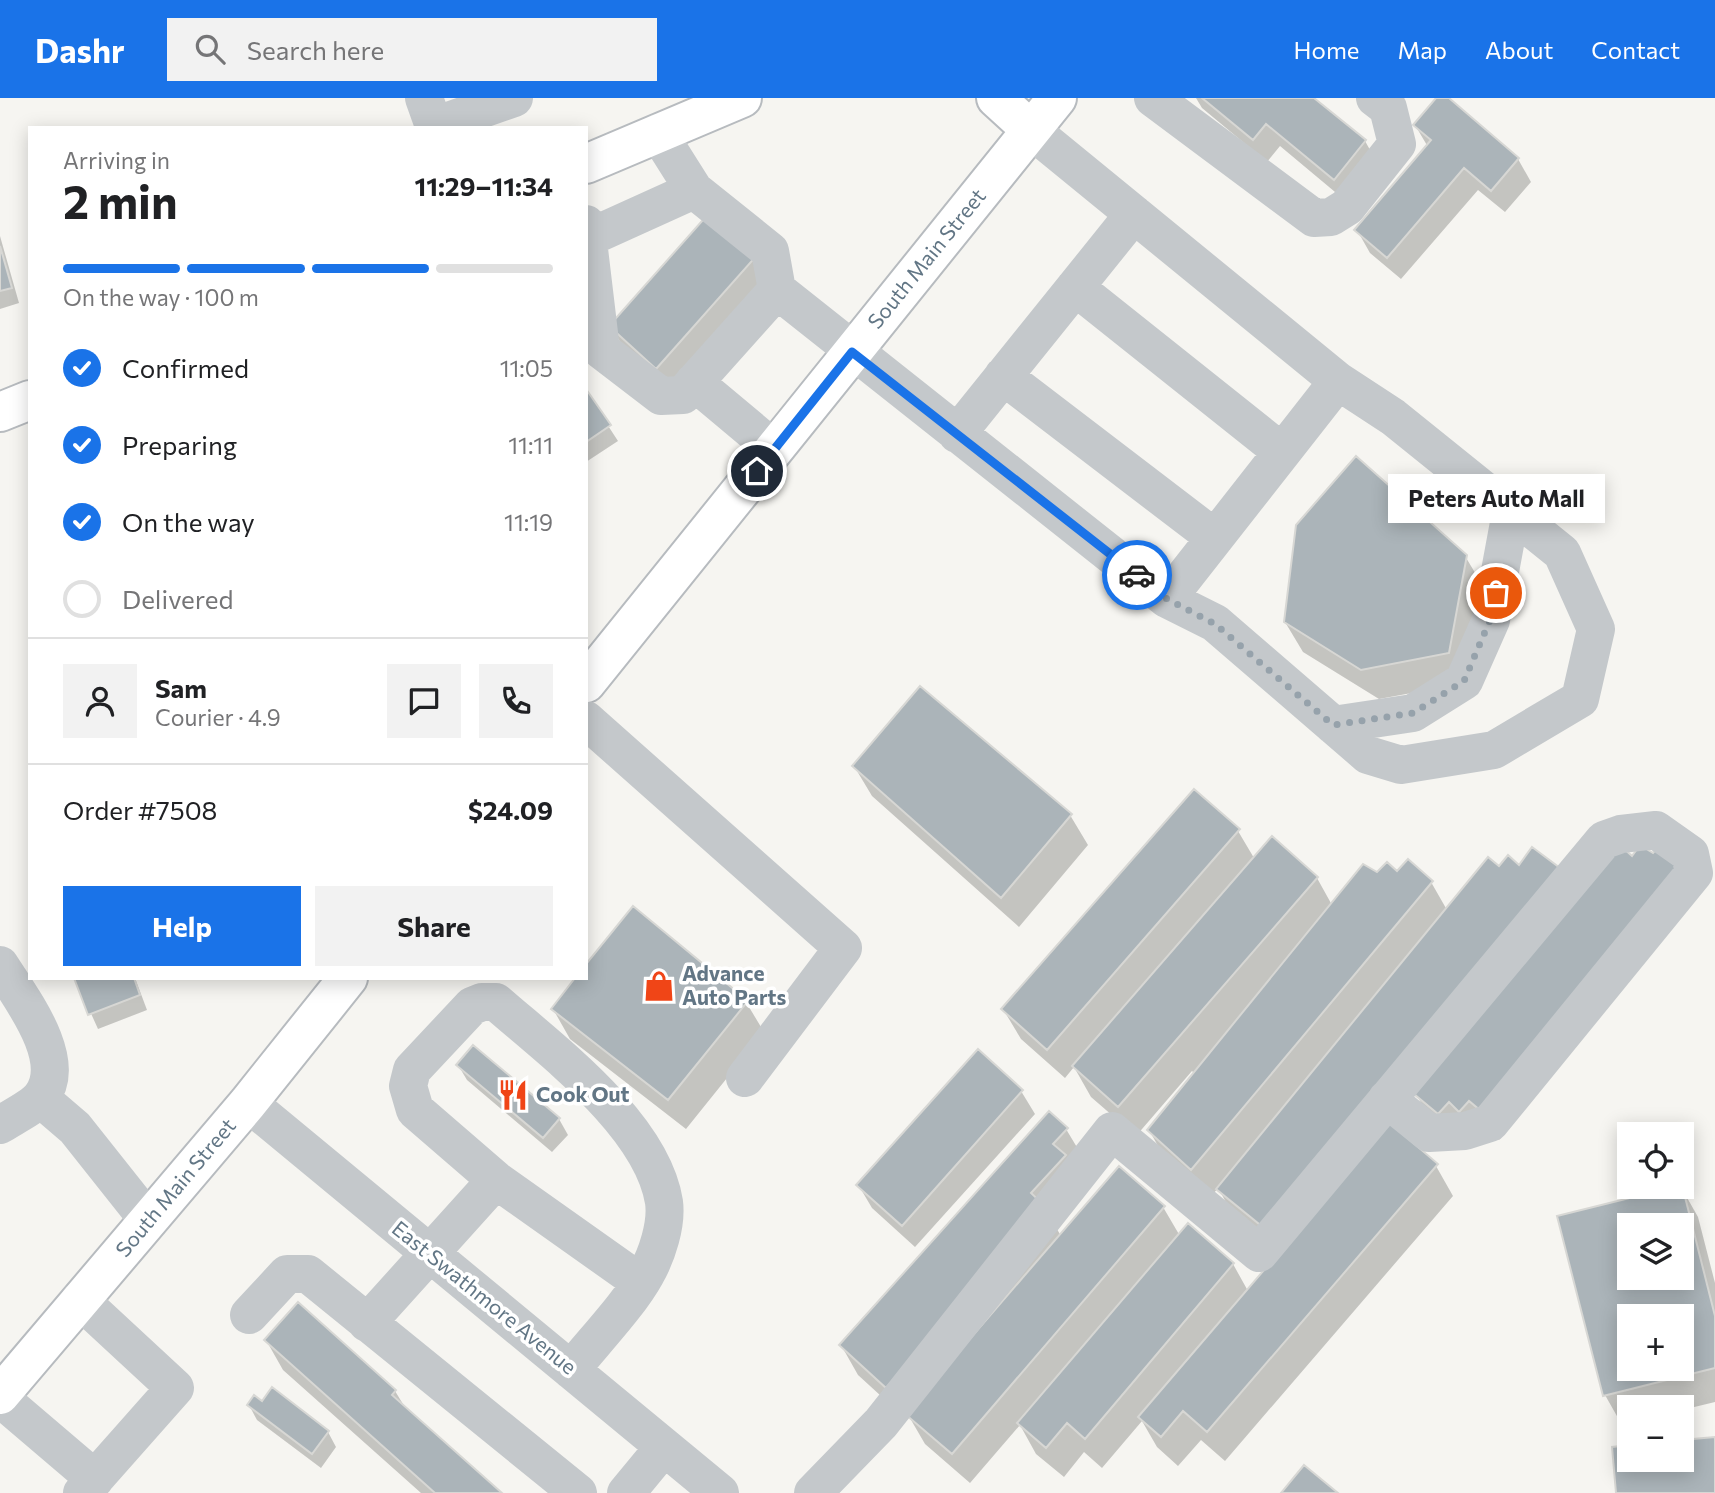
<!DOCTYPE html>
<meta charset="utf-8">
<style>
:root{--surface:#fff;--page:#f2f2f2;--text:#202124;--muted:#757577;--line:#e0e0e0;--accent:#1a73e8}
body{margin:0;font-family:Commissioner,sans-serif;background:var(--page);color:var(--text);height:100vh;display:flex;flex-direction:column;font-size:26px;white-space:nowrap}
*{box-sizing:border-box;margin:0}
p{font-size:23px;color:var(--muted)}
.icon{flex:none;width:38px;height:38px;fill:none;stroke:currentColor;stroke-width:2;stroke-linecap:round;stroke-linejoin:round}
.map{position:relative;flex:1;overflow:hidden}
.side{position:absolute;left:28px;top:28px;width:560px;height:854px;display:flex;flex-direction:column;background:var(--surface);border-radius:0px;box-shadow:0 4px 18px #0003}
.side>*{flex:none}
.tools{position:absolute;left:1617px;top:1024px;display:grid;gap:14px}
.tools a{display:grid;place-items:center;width:77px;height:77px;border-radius:0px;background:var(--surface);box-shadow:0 4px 18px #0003;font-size:35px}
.pin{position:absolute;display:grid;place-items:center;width:60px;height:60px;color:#fff;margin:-30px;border:4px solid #fff;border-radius:50%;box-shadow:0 2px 7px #0007}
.courier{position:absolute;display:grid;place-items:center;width:70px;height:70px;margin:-35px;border:5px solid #1a73e8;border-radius:50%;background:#fff;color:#222;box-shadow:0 2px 9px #0007}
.bubble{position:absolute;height:49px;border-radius:0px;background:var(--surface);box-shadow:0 4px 18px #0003;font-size:23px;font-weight:700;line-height:49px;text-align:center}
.summary em{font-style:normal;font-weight:700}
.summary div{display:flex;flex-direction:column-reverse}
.summary{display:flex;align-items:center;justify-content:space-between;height:119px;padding:0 35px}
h1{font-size:46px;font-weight:700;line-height:52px}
.bar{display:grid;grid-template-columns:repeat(4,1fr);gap:10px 7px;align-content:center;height:84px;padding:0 35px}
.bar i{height:9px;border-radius:5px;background:var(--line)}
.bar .current{background:var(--accent)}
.bar p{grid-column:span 4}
.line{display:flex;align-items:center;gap:18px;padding:0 35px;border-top:2px solid var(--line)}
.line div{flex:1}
.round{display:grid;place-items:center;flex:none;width:74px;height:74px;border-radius:0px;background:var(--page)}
ol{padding:0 35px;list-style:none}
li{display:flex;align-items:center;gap:21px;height:77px}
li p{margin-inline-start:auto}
li .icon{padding:7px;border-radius:50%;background:var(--accent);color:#fff;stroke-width:4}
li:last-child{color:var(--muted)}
li i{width:38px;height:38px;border:4px solid var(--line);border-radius:50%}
.action{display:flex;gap:14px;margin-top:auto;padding:14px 35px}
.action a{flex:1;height:80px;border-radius:0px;background:var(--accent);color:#fff;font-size:28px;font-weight:700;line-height:80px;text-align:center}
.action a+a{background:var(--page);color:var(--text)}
header{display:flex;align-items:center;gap:42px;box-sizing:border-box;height:98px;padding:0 35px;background:var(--accent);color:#fff}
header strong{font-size:33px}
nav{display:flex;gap:38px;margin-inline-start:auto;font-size:24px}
.search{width:490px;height:63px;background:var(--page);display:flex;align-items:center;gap:18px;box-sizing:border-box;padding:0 24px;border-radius:0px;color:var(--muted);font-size:26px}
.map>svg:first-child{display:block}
</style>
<header>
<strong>Dashr</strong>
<div class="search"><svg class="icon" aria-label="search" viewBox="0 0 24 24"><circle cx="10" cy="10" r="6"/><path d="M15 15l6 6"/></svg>Search here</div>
<nav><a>Home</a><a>Map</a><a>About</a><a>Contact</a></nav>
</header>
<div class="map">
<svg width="1715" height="1395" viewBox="0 0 1715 1395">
<rect width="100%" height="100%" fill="#f6f5f1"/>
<path fill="#0003" fill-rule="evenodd" d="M1196,0H1312L1365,43L1378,66L1347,104L1280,48L1267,64L1202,10Z
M1439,0H1447L1518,61L1531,84L1505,114L1478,92L1401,181L1370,155L1357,132L1428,49L1415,27Z
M710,116L770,180L670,292L624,251L611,228Z
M0,138L19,205L0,211Z
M586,294L618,343L586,364Z
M1465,458L1483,488L1466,585L1379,601L1303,554L1285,524Z
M854,668L1070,717L1088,747L1019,829L872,698Z
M1238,733L1254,760L1317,780L1332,807L1377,776H1397L1431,784L1447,812L1499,770L1559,771L1632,761L1695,800L1499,1042L1487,1032L1433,1026L1416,996L1390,1028L1436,1068L1453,1098L1225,1363L1201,1342L1178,1368L1157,1349L1142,1323L1102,1370L1084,1354L1064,1379L1036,1356L1020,1327L970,1385L925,1346L907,1315L904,1319L858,1277L841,1247L1066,1031L1084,1061L1051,1121L1061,1138L1163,1109L1180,1138L1188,1128L1233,1166L1248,1193L1279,1157L1236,1122L1218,1090L1209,1101L1166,1062L1149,1032L1195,976L1192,973L1136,1038L1091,999L1074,969L1065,980L1021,941L1003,911Z
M75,880H135L147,912L98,931Z
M746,904L764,934L686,1031L570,941L553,911Z
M474,949L559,1021L568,1037L552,1054L467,982L458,967Z
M1021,993L1035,1016L915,1149L872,1110L859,1088Z
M1681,1089L1698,1119L1715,1185V1304L1682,1312V1309H1629V1326L1622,1327L1605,1297L1559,1119ZM1629,1127H1682V1180H1629ZM1629,1218H1682V1270H1629Z
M266,1242L395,1293L406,1311L499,1395H421L283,1272Z
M262,1306L328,1334L336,1349L321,1370L257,1322L249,1307Z
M1715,1341V1395H1618L1614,1351L1629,1349V1362H1682V1344Z"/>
<path fill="#abb4b9" stroke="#d7d7d4" stroke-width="2" fill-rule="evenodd" d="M1202,0H1314L1366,42L1334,82L1266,26L1253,42Z
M1436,0H1449L1519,60L1491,93L1464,70L1387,160L1354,132L1431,42L1413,27Z
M710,114L758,156L656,271L609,228Z
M0,148L12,190L0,193Z
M586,291L611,327L586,344Z
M1356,358L1467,457L1449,555L1361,572L1284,524L1296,427Z
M920,588L1072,716L1001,800L852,668Z
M1194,691L1240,731L1047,952L1001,911Z
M1272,738L1318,779L1118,1009L1072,968Z
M1640,747L1653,755L1658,749L1679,769L1481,1013L1469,1003L1459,1014L1449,1004L1438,1016L1414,996L1621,748L1632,758Z
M1532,749L1560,770L1264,1130L1216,1091L1488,759L1499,768L1508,757L1519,767Z
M1408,761L1433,783L1191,1072L1147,1032L1363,766L1377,774L1387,764L1397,773Z
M633,808L748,903L668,1002L551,911L575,880H586V866Z
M74,880H134L140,897L88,917Z
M473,947L560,1020L543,1040L456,967Z
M978,951L1023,992L902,1128L856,1087Z
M1049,1013L1068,1030L1053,1046L1066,1057L1031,1095L1047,1110L886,1290L839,1247Z
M1390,1025L1438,1066L1207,1334L1183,1313L1161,1339L1138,1319Z
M1119,1068L1165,1108L952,1356L905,1316Z
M1682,1087L1715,1218V1270L1603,1298L1557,1118ZM1629,1127H1682V1180H1629ZM1629,1218H1682V1270H1629Z
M1188,1125L1234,1165L1085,1341L1067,1325L1046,1350L1017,1325Z
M298,1204L396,1292L392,1297L502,1395H435L264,1242Z
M272,1289L329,1333L312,1356L247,1307L254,1297L262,1303Z
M1715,1339V1395H1616L1612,1349L1629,1347V1362H1682V1342Z
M1304,1367L1338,1395H1281Z"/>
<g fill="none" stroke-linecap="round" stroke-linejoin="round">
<defs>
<path id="major" d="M996,0L1031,32
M586,66L742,0
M0,314L30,302
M586,585L1057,0
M0,1297L248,1005L348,880"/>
</defs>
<use href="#major" stroke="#b7bbbf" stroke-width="42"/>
<path stroke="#c4c8cb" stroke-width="38" d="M424,0L434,28L514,0
M1153,0L1314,120L1331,119L1347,109L1397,46L1388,10L1375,0
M586,126L601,252L661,298L683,297L777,192L770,153L694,92L658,35
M588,140L694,92
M1075,189L1282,354
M777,192L1167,501L1338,283L1031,32
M1003,278L1215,440
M694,284L774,351
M957,336L1134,116
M1167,501L1215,525L1368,657L1401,667L1494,652L1580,601L1596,531L1562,455L1393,319L1338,283
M586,622L843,850L745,980
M1333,627L1413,615L1464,583L1491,522L1511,414
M0,867C20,899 70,962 41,999C32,1010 12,1019 0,1027
M40,1000L75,1030L148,1122
M248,1005L720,1395
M80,1202L175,1290L82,1395
M249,1217L287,1176H308L578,1395
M367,1225L496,1082
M571,1272C594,1243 629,1207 646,1176C657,1157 667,1126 664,1104C652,1027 552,953 496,904H482L472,908L412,972L408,988L415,1012L496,1082L640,1184
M0,1300L95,1381
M626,1395L664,1349
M813,1395L881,1325L1112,1033L1259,1155L1604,742L1621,736L1656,732L1690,756L1694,775L1490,1025L1465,1033L1429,1035L1387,1001"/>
<use href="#major" stroke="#fff" stroke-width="38"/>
</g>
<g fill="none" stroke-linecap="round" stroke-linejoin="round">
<path stroke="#96a2ab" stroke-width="7" stroke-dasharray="0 12.6" d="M1137,477L1167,501L1215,526L1333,627L1413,615L1464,583L1490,522L1496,495"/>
<path stroke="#1a73e8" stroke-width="9" d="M757,373L852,254L1137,477"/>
</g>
<defs>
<symbol id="shop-bare" viewBox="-9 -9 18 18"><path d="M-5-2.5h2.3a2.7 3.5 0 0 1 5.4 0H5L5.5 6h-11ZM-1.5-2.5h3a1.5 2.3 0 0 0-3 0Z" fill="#f04517" stroke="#fff" stroke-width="2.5" paint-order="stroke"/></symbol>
<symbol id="restaurant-bare" viewBox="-9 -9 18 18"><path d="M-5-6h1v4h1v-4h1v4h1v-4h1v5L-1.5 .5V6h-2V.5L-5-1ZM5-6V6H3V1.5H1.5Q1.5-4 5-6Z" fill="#f04517" stroke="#fff" stroke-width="2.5" paint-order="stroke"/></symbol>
</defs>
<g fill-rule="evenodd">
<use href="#shop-bare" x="637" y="866" width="44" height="44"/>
<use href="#restaurant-bare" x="491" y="975" width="44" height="44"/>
</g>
<g text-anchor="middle" stroke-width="7" stroke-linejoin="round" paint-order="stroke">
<g font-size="21" fill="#627685" stroke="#fff">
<text transform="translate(927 161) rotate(-51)" y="7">South Main Street</text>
<text transform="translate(176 1090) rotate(-50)" y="7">South Main Street</text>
<text transform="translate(484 1200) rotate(39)" y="7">East Swathmore Avenue</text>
</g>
<g font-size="21" font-weight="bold" fill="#627685" stroke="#fff" text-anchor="start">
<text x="682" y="883">Advance<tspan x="682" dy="24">Auto Parts</tspan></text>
<text x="536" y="1004">Cook Out</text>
</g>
</g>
</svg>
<div class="tools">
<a><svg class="icon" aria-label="locate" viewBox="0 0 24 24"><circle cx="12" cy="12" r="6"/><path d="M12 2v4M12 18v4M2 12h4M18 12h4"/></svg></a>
<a><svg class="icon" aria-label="layers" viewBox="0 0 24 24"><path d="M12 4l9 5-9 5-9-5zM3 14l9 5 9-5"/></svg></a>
<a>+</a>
<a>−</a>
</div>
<div class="pin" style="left:1496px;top:495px;background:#ea580c"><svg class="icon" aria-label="bag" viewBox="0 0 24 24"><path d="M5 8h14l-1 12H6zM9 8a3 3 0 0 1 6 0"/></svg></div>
<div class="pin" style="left:757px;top:373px;background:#1f2937"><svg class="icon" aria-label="home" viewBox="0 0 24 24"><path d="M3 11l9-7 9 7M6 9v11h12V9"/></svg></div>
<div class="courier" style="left:1137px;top:477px"><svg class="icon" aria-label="car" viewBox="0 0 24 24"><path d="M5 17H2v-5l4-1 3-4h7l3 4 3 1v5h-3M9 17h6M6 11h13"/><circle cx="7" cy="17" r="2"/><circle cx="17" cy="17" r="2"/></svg></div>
<div class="bubble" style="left:1388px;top:376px;width:217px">Peters Auto Mall</div>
<section class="side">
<div class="summary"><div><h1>2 min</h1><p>Arriving in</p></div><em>11:29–11:34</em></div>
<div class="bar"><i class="current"></i><i class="current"></i><i class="current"></i><i></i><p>On the way · 100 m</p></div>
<ol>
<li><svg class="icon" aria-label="check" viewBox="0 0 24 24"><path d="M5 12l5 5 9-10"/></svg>Confirmed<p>11:05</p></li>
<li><svg class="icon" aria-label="check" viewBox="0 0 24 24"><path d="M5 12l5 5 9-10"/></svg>Preparing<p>11:11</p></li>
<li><svg class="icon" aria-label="check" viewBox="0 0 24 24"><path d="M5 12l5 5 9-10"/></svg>On the way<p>11:19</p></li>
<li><i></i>Delivered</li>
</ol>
<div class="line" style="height:126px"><a class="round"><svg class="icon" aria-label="person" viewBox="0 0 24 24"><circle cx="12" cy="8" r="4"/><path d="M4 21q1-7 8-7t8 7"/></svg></a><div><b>Sam</b><p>Courier · 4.9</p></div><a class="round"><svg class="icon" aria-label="chat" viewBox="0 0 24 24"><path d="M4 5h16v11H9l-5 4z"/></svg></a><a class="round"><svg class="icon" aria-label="phone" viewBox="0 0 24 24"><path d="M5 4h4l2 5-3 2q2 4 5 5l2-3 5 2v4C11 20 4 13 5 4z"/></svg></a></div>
<div class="line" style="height:91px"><div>Order #7508</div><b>$24.09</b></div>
<div class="action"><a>Help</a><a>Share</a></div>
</section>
</div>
